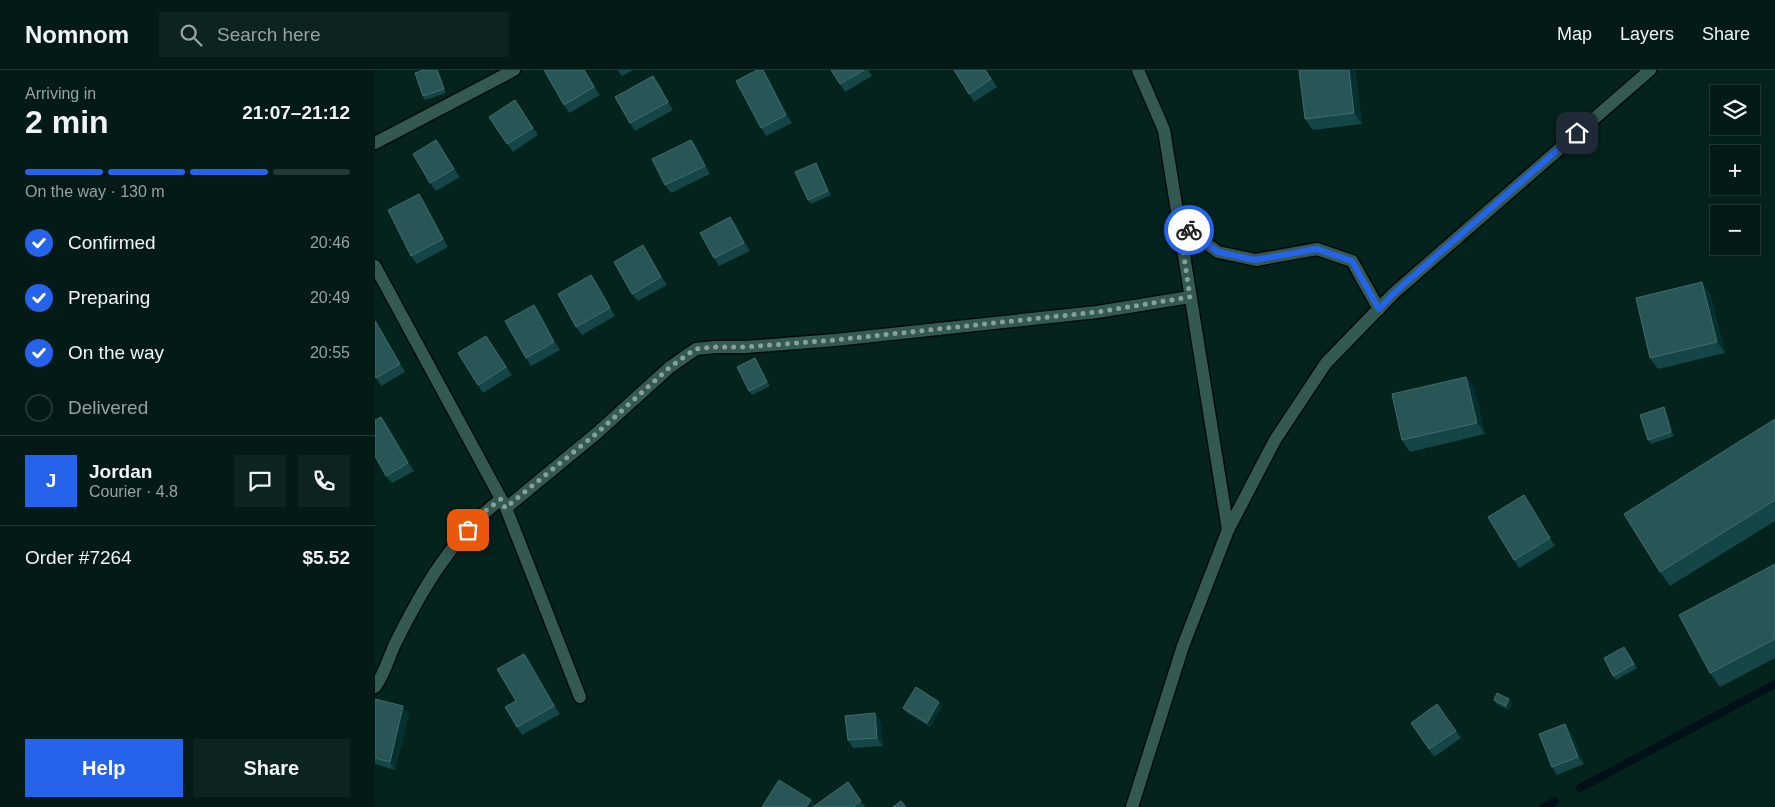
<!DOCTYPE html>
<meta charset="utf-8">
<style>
:root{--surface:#041a16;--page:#0d231f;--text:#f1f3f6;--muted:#97a1a1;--line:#253835;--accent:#2563eb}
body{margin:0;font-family:Helvetica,sans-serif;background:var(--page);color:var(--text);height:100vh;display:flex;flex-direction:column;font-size:19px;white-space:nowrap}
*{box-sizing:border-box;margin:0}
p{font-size:16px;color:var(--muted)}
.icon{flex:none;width:28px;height:28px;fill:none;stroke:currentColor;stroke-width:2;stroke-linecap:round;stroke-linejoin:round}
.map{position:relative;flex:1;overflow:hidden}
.sheet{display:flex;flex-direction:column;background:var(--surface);width:375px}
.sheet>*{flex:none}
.controls{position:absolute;left:1335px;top:15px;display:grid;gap:10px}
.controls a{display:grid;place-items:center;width:50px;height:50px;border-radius:0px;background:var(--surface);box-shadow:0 2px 8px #0003,0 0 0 1px var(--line);font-size:25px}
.pin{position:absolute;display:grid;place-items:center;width:42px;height:42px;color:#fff;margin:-21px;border-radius:10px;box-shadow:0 2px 8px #0006}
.courier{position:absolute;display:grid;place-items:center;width:50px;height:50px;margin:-25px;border:4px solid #2563eb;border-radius:50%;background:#fff;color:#222;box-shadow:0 1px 6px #0007}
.headline em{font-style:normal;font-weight:700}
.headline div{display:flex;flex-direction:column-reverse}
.headline{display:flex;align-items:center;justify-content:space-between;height:85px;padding:0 25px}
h1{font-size:32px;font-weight:700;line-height:38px}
.bar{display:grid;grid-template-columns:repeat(4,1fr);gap:8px 5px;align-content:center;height:60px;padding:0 25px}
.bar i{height:6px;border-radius:4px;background:var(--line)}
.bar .on{background:var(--accent)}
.bar p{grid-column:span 4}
.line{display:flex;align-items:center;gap:12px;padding:0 25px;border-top:1px solid var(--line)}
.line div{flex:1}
.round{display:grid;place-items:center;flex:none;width:52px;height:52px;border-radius:0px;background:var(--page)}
ol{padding:0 25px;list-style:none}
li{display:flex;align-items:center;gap:15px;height:55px}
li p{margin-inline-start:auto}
li .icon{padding:5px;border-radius:50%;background:var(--accent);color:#fff;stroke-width:4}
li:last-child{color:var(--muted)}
li i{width:28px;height:28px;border:2px solid var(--line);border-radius:50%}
.button{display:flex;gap:10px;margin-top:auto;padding:10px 25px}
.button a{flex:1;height:58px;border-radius:0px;background:var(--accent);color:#fff;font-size:20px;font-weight:700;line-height:58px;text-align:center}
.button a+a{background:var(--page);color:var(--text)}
header{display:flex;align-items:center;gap:30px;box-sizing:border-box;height:70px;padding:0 25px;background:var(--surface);border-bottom:1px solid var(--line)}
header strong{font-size:24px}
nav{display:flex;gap:28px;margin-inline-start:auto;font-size:18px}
.search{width:350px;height:45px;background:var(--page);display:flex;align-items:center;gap:12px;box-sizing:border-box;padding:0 18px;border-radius:0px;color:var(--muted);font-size:19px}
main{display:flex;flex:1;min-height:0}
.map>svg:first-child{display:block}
</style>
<header>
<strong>Nomnom</strong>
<div class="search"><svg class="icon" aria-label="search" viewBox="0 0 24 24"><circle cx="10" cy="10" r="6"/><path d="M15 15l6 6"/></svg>Search here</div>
<nav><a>Map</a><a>Layers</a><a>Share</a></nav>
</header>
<main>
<section class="sheet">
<div class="headline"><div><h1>2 min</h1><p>Arriving in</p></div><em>21:07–21:12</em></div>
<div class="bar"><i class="on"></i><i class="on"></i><i class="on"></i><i></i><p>On the way · 130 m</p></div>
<ol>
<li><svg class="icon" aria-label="check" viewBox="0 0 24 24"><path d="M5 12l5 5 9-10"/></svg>Confirmed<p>20:46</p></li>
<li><svg class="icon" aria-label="check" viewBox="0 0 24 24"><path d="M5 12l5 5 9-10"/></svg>Preparing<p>20:49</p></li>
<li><svg class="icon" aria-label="check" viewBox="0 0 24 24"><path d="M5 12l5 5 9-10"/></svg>On the way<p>20:55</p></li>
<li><i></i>Delivered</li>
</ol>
<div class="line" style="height:90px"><b class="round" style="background:var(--accent);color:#fff">J</b><div><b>Jordan</b><p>Courier · 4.8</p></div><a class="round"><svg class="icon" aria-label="chat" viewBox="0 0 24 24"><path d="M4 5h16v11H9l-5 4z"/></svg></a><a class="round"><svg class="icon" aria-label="phone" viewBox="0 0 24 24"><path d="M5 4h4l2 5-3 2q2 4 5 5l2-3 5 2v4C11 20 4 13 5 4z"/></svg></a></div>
<div class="line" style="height:65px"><div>Order #7264</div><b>$5.52</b></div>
<div class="button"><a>Help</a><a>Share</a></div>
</section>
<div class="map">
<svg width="1400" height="737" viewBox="0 0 1400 737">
<rect width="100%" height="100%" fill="#05231d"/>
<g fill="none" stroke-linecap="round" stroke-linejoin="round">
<path stroke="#001019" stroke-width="8" d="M1205,718L1400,614
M1169,737L1180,731"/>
<defs>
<path id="minor" d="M763,0L789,60L853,460
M0,73L139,0
M804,153L843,182L881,190L942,179L977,191L1004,239
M0,196L131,438L205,627
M131,438L222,363L295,297L321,279L340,277H370L460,270L722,242L815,227
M0,617C9,605 13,590 19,576C46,521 77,467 126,429"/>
<path id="tertiary" d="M757,737L808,576L853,460L900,370L951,293L1019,223L1275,0"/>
</defs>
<use href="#minor" stroke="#000b07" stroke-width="15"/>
<use href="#tertiary" stroke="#000b07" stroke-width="15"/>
<use href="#minor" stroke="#335a50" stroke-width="12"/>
<use href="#tertiary" stroke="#335a50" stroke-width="12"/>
</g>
<path fill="#144547" d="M64,0L71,23L50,30L48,26Z
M169,0H210L225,25L194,43L189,35Z
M242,0H258L247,6Z
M388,0L392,6L417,53L391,66L386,58Z
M456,0H493L497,6L470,22Z
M611,0L622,17L599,32L594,24Z
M924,0H980L987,54L938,60L930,49Z
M284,14L298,40L260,61L255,53Z
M140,30L163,65L138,82L114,47Z
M61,70L85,107L61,121L55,113Z
M316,70L322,77L335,104L296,123L290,115Z
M441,93L443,97L456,125L436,134L433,130Z
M50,132L73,177L42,194L36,186Z
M355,147L361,155L375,181L344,196L339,188Z
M273,183L292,215L263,231L257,224Z
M216,205L222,213L240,246L207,265L201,257Z
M1335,223L1350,283L1283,299L1275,288Z
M159,235L165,243L185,280L156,296L151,288Z
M0,249L30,302L6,316L0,306Z
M111,266L137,305L108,323L103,315Z
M380,288L395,316L377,325L374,321Z
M1091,307L1099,318L1110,364L1035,382L1027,370Z
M1291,341L1299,366L1276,374L1273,370Z
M1400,349V451L1295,516L1285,502Z
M12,354L39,401L17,413L11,406Z
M1149,425L1180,476L1144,498L1139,490Z
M1400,494V588L1345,617L1335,603Z
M1252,581L1262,598L1241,610L1238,606Z
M149,584L155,591L185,644L147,665L142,657L141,631Z
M0,629L34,644L20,700L0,694Z
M1134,629L1137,633L1134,640L1122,634L1119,630Z
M1062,634L1086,668L1059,687L1036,653Z
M567,636L555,657L531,642L528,638Z
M500,643L505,651L508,676L478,678L473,670Z
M1196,662L1209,694L1182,705L1177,697Z
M473,712L490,737H387L436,730L440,736Z"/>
<path fill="#063030" d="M62,0H64L71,23L69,19Z
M209,0H210L225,25L219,17Z
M388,0L392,6L417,53L411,45Z
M974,0H980L987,54L979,43Z
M278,6L284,14L298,40L293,32Z
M61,70L67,77L85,107L79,99Z
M316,70L322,77L335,104L330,96Z
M441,93L443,97L456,125L453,121Z
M44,124L50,132L73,177L68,169Z
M355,147L361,155L375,181L369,173Z
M268,175L273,183L292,215L286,207Z
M216,205L222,213L240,246L235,238Z
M1327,212L1335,223L1350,283L1342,272Z
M159,235L165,243L185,280L179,272Z
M0,249L30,302L25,294L0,251Z
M380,288L383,292L395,316L392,312Z
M1091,307L1099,318L1110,364L1102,353Z
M1289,337L1291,341L1299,366L1296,362Z
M6,347L12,354L39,401L33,393Z
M1149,425L1155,433L1180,476L1175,468Z
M149,584L155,591L185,644L179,636Z
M1134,629L1137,633L1134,640L1131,636Z
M564,632L567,636L555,657L552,653Z
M28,636L34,644L20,700L15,692Z
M500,643L505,651L508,676L502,668Z
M1190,654L1196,662L1209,694L1203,687Z
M436,730L441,737H431Z"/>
<path fill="#285657" stroke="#426c6c" d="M49,0H62L69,19L48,26L40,3Z
M169,0H209L219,17L189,35Z
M382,0H388L411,45L386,58L361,11Z
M456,0H489L465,14Z
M579,0H610L616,9L594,24Z
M924,0H974L979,43L930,49Z
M278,6L293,32L255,53L240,27Z
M140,30L158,58L132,74L114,47Z
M61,70L79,99L55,113L38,84Z
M316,70L330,96L290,115L277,89Z
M441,93L453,121L433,130L420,102Z
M44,124L68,169L36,186L13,140Z
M355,147L369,173L339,188L325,163Z
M268,175L286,207L257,224L239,192Z
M216,205L235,238L201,257L183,224Z
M1327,212L1342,272L1275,288L1261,228Z
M159,235L179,272L151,288L130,251Z
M0,251L25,294L1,308L0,306Z
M111,266L131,297L103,315L83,283Z
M380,288L392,312L374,321L362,297Z
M1091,307L1102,353L1027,370L1017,324Z
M1289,337L1296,362L1273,370L1265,345Z
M6,347L33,393L11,406L0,386V350Z
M1400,349V430L1285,502L1249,444Z
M1149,425L1175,468L1139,490L1113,447Z
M1400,494V569L1335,603L1304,545Z
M1249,577L1259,594L1238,606L1229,588Z
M149,584L179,636L142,657L130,637L141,631L122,599Z
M541,617L564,632L552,653L528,638Z
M1122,623L1134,629L1131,636L1119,630Z
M0,629L28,636L15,692L0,688Z
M1062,634L1081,661L1054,679L1036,653Z
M500,643L502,668L473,670L470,646Z
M1190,654L1203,687L1177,697L1164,664Z
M404,710L436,730L431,737H387Z
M473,712L486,731L479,736L480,737H438Z
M526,731L531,737H518Z"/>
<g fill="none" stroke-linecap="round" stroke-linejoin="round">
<path stroke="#88a09a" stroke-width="5" stroke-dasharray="0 9" d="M93,460L109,442L126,429L130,438L222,363L295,297L320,279L340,277H370L460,270L722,242L815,227L804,153L814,160"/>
<path stroke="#2563eb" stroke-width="6" d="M814,160L843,182L880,190L942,179L977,191L1004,239L1019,223L1202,63"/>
</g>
</svg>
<div class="controls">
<a><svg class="icon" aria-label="layers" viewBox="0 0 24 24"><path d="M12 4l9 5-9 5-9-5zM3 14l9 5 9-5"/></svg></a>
<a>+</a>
<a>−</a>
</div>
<div class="pin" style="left:93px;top:460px;background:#ea580c"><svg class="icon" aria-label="bag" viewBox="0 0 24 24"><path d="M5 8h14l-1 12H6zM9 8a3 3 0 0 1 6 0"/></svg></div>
<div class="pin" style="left:1202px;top:63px;background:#1f2937"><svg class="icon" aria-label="home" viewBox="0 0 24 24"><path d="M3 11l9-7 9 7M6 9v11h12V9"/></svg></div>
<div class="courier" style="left:814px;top:160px"><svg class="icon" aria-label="bike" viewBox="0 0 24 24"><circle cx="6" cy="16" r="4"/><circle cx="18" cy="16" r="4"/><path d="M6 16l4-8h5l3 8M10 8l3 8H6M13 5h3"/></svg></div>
</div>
</main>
